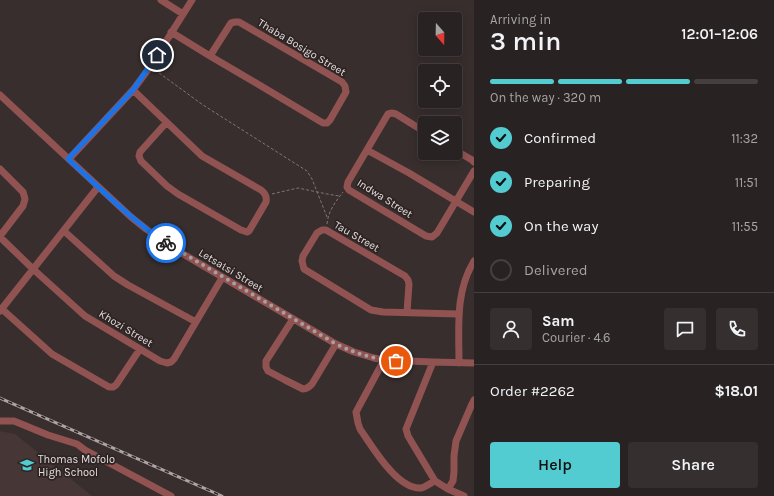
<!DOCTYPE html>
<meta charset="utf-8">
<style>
:root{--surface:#292222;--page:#352f2f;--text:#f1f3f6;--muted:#a5a4a5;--line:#453f40;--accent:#52ccd0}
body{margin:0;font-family:Karla,sans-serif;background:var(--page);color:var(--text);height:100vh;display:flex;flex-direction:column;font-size:15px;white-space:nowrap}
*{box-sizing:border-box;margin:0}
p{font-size:13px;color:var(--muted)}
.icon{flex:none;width:22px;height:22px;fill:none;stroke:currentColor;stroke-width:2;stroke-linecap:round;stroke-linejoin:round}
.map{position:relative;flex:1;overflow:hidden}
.panel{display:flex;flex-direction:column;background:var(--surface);width:300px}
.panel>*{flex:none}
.needle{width:26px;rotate:160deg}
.controls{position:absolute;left:418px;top:12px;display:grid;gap:8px}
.controls a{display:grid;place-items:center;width:44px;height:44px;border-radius:4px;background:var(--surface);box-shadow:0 2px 10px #0003,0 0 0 1px var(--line);font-size:20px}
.pin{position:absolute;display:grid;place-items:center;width:34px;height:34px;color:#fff;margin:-17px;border:2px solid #fff;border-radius:50%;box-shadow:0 1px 4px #0007}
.courier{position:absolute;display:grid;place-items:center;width:40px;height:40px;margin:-20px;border:3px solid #1a73e8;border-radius:50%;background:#fff;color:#222;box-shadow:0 1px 5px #0007}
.summary em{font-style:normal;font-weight:600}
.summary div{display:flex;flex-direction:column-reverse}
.summary{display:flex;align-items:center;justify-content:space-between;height:68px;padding:0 16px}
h1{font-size:26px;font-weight:600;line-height:30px}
.bar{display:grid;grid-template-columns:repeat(4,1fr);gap:6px 4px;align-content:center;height:48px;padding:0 16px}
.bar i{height:5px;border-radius:3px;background:var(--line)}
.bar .on{background:var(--accent)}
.bar p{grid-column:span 4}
.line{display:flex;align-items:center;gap:10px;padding:0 16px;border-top:1px solid var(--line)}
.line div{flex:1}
.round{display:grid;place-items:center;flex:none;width:42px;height:42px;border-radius:4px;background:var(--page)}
ol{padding:0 16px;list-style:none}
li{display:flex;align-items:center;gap:12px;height:44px}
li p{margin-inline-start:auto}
li .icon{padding:4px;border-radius:50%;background:var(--accent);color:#111;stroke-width:4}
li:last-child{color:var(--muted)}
li i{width:22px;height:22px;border:2px solid var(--line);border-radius:50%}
.action{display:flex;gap:8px;margin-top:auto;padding:8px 16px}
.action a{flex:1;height:46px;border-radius:4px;background:var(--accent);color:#111;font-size:16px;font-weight:600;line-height:46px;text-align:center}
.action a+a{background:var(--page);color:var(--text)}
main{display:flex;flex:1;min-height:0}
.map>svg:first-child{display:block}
</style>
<main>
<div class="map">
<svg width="474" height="496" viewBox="0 0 474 496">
<rect width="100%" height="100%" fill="#372e2d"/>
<path fill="#463635" d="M0,431L15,434L92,496H0Z"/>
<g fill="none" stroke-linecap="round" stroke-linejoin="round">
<path stroke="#7f7776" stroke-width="1" stroke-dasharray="3 2" stroke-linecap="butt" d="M155,70L203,105L307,171L312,179L327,217
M272,194L298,188L327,194L339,196
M327,224C328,212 335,202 343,192"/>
<path stroke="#905351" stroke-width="7" d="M161,0L183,14
M171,32L210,56L256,83L323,123H327L330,120L346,92L345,86L342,82L239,22H235L231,23L210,56
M133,90L202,156L261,190C265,193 267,197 266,202L249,231L247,232L241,230L178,194L167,186L141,161L139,156L140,152L166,123
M0,95L131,217L146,229L173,248L336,344L354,352L374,358L384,360L433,362L474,363
M425,132L396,114L392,113L388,114L348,182L347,187L349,190L426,236L432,237L437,233L474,171
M367,150L409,173L474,212
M455,150L472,160L474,162
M69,159L133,90L150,67L192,0
M0,169L23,192L25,199L23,206L0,236
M64,231L114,276L128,285L196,322
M0,237L33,269L85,316L160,361L167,363L171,362L174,359L222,278
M2,309L52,354L109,387H113L116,385L140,349
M0,311L98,187
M407,312L409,284L408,280L405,276L326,230H322L317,233L303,256L302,261L304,269L371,310L383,312L458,314
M293,319L266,361V367L268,371L285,380L303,389C307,389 309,387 312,384L336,344
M384,360L356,412L358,423L360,429C372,446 397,490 421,488C426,487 430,483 435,481L448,489L464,496
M433,362L406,429L408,436L435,481
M459,363C459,327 455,292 474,261
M0,421H14L48,435L77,444L85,450L171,496
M448,489L453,481L454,472V456L456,441L472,404L474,400"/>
<defs>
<path id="rail" d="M0,398L222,496"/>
</defs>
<use href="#rail" stroke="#ada5a5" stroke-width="3"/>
<use href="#rail" stroke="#2d2423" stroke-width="1.5" stroke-dasharray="4.5" stroke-linecap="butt"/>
</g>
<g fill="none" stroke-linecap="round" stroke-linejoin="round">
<path stroke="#a8a0a0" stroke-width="4" stroke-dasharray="0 7.2" d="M166,243L336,344C357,354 373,359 396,361"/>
<path stroke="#1a73e8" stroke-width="5" d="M157,55L133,90L68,159C100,188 130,219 166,243"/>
</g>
<defs>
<symbol id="school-bare" viewBox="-9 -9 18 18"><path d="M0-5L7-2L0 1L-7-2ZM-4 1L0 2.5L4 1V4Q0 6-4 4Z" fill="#52ccd0" stroke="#2d2423" stroke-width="2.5" paint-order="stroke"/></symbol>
</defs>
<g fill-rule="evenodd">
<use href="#school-bare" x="17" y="455" width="20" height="20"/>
</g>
<g text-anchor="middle" stroke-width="3.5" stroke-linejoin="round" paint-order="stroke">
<g font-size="11" fill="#e5dede" stroke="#2d2423">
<text transform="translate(302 47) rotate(31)" y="4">Thaba Bosigo Street</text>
<text transform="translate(385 198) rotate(32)" y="4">Indwa Street</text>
<text transform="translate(357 236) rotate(30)" y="4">Tau Street</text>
<text transform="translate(231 270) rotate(31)" y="4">Letsatsi Street</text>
<text transform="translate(126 328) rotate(31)" y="4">Khozi Street</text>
</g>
<g font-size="11" fill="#e5dede" stroke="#2d2423" text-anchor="start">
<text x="38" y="463">Thomas Mofolo<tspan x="38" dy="13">High School</tspan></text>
</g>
</g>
</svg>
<div class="controls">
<a><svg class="needle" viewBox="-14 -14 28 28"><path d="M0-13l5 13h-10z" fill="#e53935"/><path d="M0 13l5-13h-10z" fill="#a5a4a5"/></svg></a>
<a><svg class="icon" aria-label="locate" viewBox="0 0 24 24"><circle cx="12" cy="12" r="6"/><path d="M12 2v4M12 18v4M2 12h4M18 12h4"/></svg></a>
<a><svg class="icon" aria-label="layers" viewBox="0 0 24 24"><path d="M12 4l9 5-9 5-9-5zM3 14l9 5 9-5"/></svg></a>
</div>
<div class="pin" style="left:396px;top:361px;background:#ea580c"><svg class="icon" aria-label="bag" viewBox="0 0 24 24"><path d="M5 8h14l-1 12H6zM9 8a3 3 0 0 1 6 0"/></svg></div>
<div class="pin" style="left:157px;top:55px;background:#1f2937"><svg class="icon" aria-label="home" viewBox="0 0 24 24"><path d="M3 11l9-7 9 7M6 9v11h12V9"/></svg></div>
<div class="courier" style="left:166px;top:243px"><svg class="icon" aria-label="bike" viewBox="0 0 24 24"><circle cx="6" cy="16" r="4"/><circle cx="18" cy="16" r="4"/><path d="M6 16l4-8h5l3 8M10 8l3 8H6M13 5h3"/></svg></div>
</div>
<section class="panel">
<div class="summary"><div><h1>3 min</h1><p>Arriving in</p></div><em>12:01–12:06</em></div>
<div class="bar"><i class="on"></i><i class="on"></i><i class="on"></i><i></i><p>On the way · 320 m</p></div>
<ol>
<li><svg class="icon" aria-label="check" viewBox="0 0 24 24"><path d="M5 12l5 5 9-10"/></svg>Confirmed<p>11:32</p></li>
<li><svg class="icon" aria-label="check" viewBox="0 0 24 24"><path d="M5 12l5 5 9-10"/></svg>Preparing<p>11:51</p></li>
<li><svg class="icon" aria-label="check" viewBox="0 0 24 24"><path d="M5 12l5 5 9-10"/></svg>On the way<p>11:55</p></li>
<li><i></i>Delivered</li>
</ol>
<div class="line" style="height:72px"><a class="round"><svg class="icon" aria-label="person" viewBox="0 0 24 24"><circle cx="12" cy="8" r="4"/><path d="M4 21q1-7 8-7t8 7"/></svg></a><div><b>Sam</b><p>Courier · 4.6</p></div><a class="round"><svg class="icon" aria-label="chat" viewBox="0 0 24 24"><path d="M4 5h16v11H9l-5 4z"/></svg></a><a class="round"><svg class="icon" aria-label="phone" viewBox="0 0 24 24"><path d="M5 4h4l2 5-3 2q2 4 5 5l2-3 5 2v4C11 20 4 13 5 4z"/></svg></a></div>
<div class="line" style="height:52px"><div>Order #2262</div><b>$18.01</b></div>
<div class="action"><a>Help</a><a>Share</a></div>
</section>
</main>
